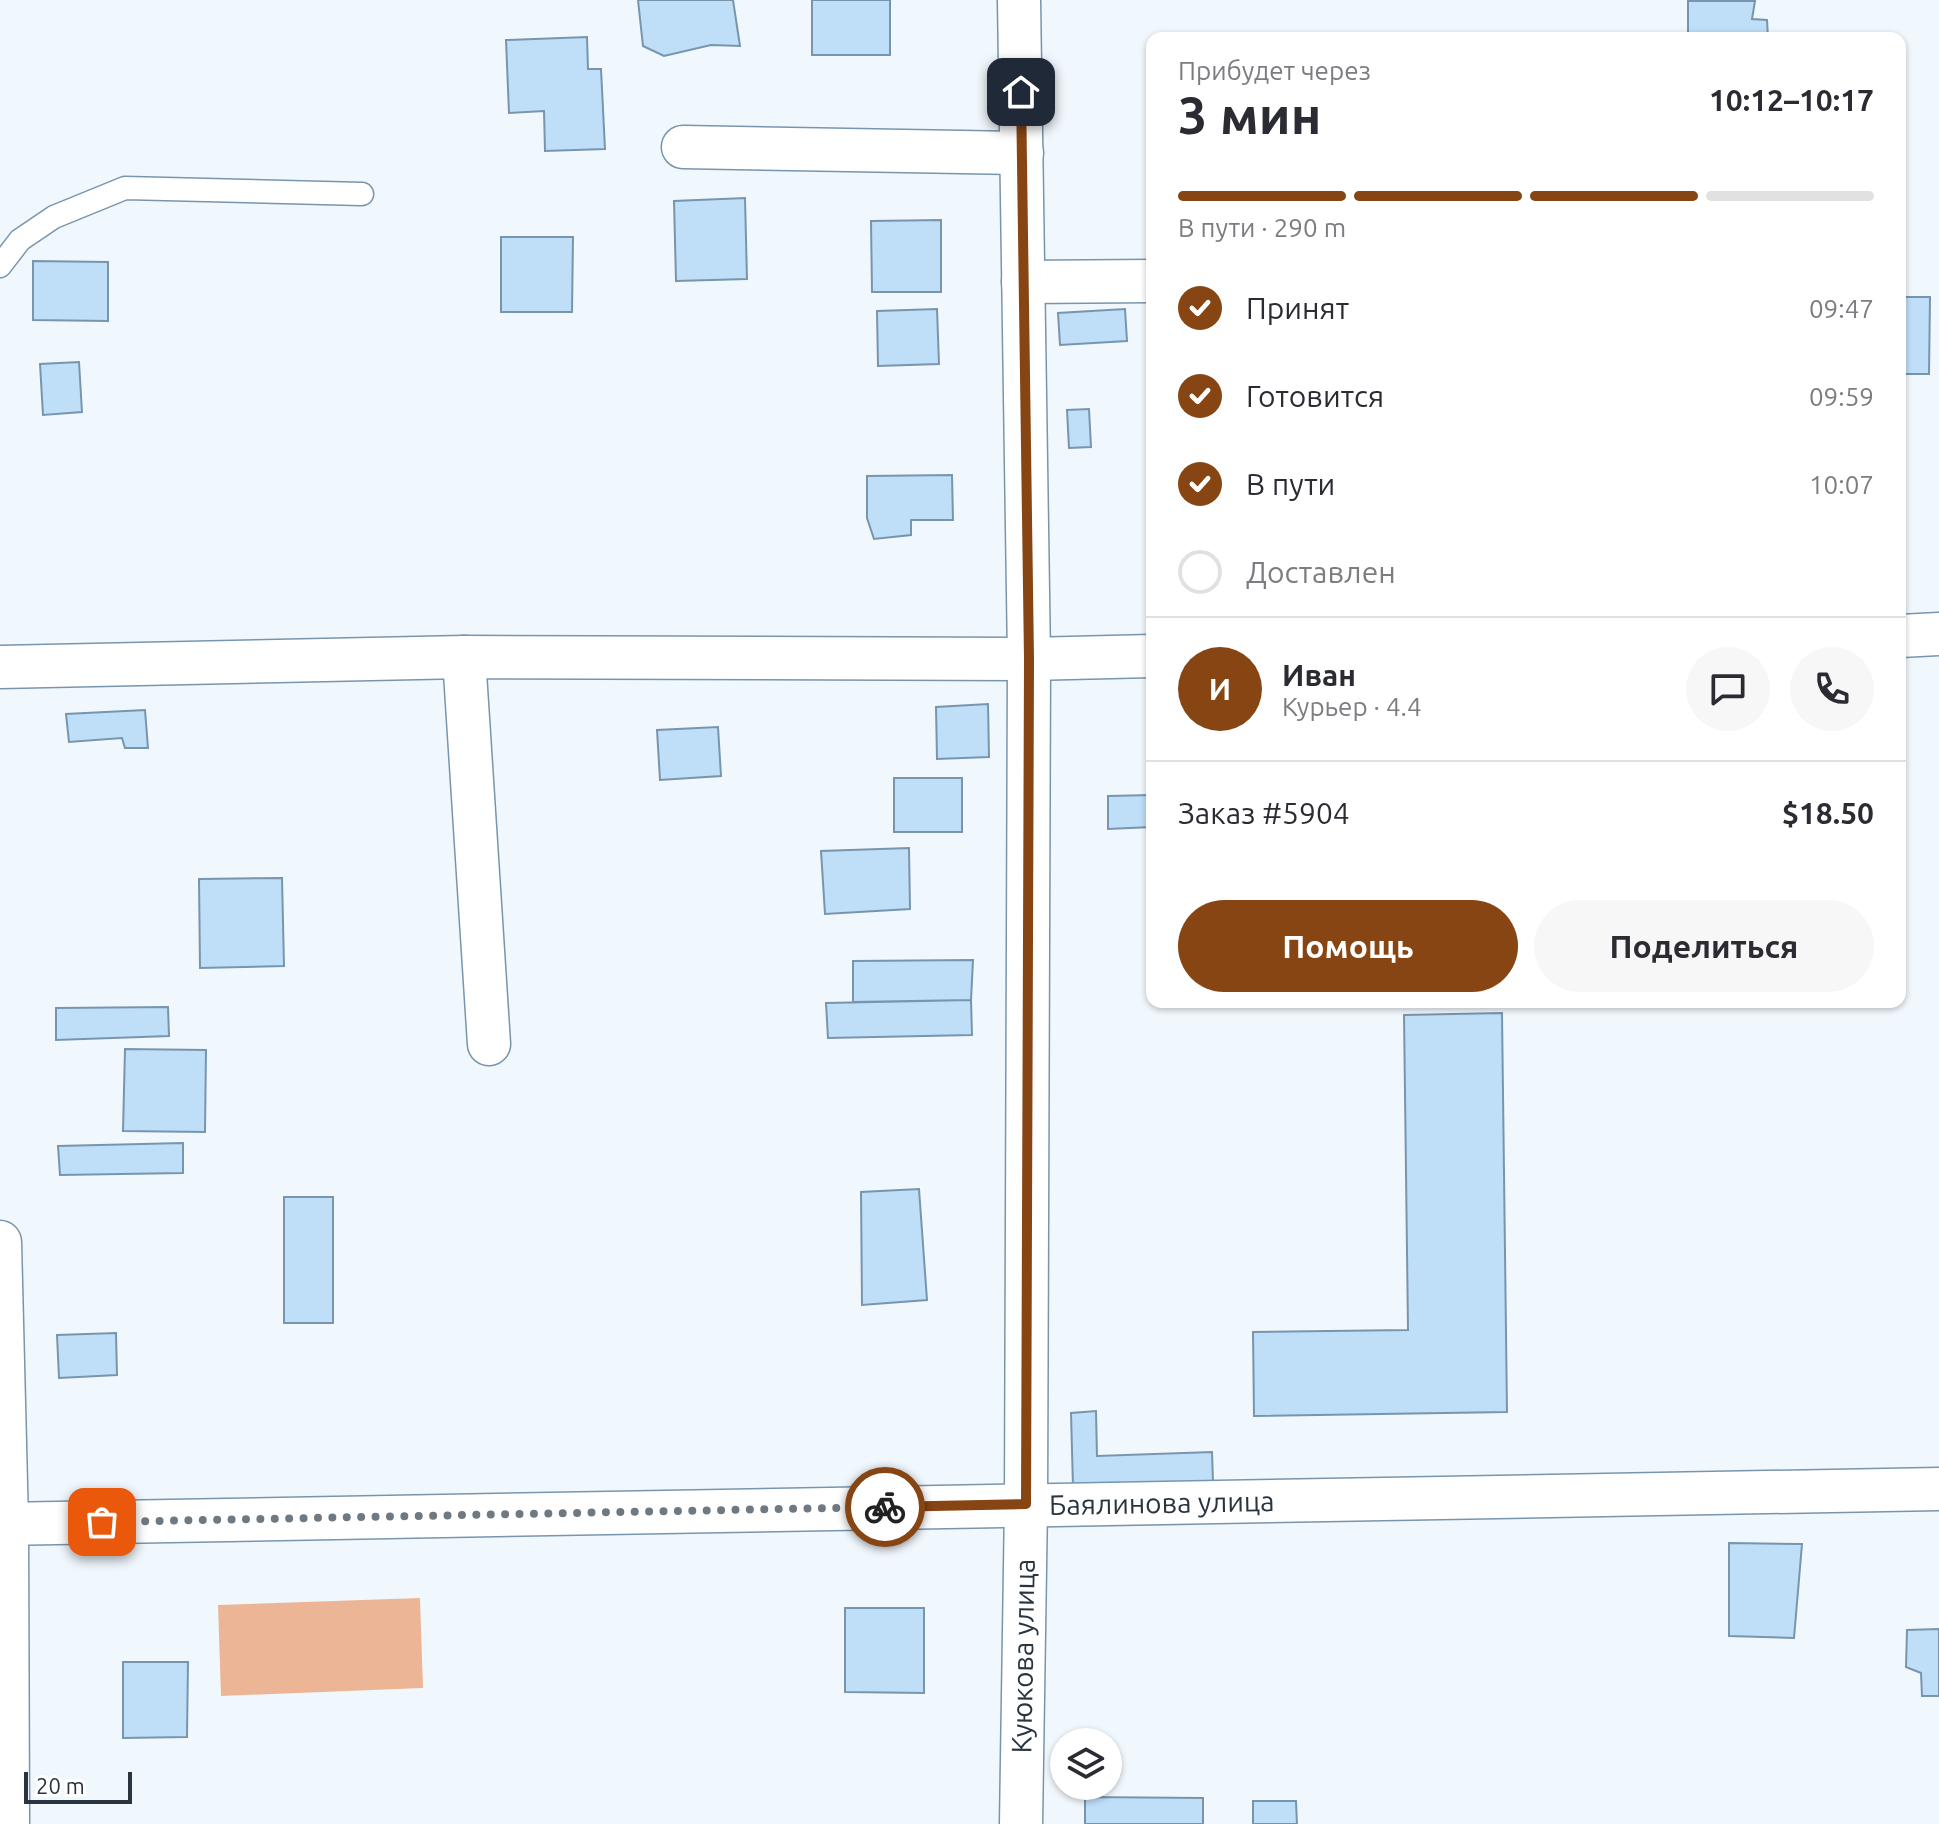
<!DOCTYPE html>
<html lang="ru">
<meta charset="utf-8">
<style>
:root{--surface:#fff;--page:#f7f7f7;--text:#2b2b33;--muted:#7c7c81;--line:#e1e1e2;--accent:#874513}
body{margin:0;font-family:Ubuntu,sans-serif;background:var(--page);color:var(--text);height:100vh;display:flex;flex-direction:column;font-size:30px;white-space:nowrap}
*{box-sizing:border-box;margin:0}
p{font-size:26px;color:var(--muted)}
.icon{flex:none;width:44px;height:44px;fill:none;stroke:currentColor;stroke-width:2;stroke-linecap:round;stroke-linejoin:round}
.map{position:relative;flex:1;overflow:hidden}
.drawer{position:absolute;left:1146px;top:32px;width:760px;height:976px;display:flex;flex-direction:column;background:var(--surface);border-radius:16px;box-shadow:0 2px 6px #0004}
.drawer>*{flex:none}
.controls{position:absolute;left:1050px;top:1728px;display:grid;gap:16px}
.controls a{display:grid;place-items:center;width:72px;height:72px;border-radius:50%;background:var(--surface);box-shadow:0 2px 6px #0004;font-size:40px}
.scale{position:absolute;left:24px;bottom:20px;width:108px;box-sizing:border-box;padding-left:8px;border:4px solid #28343f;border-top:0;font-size:22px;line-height:28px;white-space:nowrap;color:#28343f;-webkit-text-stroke:6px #fff;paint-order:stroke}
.pin{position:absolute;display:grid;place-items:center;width:68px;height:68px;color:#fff;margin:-34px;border-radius:16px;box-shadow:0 4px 12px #0006}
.courier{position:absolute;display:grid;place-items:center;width:80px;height:80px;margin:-40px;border:6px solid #874513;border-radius:50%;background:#fff;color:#222;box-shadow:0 2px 10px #0007}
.head em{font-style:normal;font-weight:700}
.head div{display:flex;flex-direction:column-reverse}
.head{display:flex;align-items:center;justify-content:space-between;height:136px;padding:0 32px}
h1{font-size:52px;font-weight:700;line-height:60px}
.bar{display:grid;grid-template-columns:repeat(4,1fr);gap:12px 8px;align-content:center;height:96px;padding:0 32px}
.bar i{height:10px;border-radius:6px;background:var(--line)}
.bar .current{background:var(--accent)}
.bar p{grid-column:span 4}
.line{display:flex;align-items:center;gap:20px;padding:0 32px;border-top:2px solid var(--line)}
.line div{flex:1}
.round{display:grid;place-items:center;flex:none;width:84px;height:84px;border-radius:42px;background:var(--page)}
ol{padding:0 32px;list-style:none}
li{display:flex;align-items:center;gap:24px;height:88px}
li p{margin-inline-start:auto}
li .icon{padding:8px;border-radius:50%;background:var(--accent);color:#fff;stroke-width:4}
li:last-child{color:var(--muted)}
li i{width:44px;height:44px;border:4px solid var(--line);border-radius:50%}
.primary-button{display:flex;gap:16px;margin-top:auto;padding:16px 32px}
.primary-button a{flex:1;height:92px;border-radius:48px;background:var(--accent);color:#fff;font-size:32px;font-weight:700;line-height:92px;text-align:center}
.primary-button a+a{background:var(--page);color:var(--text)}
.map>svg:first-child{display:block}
</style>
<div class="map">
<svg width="1939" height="1824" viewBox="0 0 1939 1824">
<rect width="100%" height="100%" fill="#f1f8fd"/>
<path fill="#ecb696" d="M420,1598L423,1688L221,1696L218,1605Z"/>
<path fill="#bfdef8" stroke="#7895ad" stroke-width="2" d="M638,0H733L740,46L711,45L664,56L643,46Z
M812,0H890V55H812Z
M1688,1H1755L1752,19L1767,20L1768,38H1688Z
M587,37L588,69H601L605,149L545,151L544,111L509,113L506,40Z
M745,198L747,279L676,281L674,201Z
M941,220V292H872L871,221Z
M501,237H573L572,312H501Z
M33,261L108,262V321L33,320Z
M1900,297H1930L1929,374H1900Z
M937,309L939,364L878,366L877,311Z
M1125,309L1127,341L1060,345L1058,313Z
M79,362L82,412L43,415L40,364Z
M1089,409L1091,447L1069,448L1067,410Z
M952,475L953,520H911V535L874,539L867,518V476Z
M988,704L989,757L937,759L936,707Z
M145,710L148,748H125L122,738L69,742L66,714Z
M718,727L721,776L660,780L657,730Z
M894,778H962V832H894Z
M1152,795V827L1108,829V796Z
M909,848L910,909L825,914L821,851Z
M282,878L284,966L200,968L199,879Z
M973,960L971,1000L853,1002V961Z
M971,1000L972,1035L828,1038L826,1003Z
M168,1007L169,1036L56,1040V1008Z
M1502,1013L1507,1412L1254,1416L1253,1332L1408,1330L1404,1015Z
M125,1049L206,1050L205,1132L123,1131Z
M183,1143V1173L60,1175L58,1146Z
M919,1189L927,1300L862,1305L861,1192Z
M284,1197H333V1323H284Z
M116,1333L117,1375L59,1378L57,1335Z
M1096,1411L1097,1456L1212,1452L1213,1482L1073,1487L1071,1413Z
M1729,1543L1802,1544L1794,1638L1729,1636Z
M845,1608H924V1693L845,1692Z
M1939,1629V1696H1922L1921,1673L1906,1667L1907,1630Z
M123,1662H188L187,1737L123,1738Z
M1085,1797L1203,1798V1824H1085Z
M1253,1801H1296L1297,1824H1253Z"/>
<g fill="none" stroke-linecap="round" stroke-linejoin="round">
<defs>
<path id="service" d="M0,266L20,240L54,217L125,188L362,194"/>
<g id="minor">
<path d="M1019,0L1029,659L1026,1504L1021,1824"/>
<path d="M683,147L1022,153"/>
<path d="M1023,282L1152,281"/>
<path d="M1900,636L1939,634"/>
<path d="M464,657L489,1044"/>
<path d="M0,667L464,657L1029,659L1152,656"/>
<path d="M0,1242L7,1524L8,1824"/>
<path id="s1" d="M0,1524L1939,1489"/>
</g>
</defs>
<use href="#service" stroke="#7895ae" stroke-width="25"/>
<use href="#minor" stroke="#7895ae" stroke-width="45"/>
<use href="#service" stroke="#fff" stroke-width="22"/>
<use href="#minor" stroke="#fff" stroke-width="42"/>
</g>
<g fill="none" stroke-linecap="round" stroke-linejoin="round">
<path stroke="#6e7982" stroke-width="8" stroke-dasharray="0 14.4" d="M102,1522L885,1507"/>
<path stroke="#874513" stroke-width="10" d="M885,1507L1026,1504L1029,659L1021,92"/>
</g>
<g text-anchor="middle" stroke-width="6" stroke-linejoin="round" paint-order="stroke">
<g font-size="28" fill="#28343f" stroke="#fff">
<text dy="10" stroke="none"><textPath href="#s1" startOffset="1162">Баялинова улица</textPath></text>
<text transform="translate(1023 1656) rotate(-89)" y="10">Куюкова улица</text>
</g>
</g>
</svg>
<div class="controls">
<a><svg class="icon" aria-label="layers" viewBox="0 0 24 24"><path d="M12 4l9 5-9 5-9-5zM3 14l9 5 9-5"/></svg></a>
</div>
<div class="scale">20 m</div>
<div class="pin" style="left:102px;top:1522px;background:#ea580c"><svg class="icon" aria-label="bag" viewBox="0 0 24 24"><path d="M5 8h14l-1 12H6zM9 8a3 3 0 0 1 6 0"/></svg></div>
<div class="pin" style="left:1021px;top:92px;background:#1f2937"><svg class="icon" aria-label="home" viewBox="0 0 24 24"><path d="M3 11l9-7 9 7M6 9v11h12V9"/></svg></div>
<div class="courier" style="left:885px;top:1507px"><svg class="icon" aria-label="bike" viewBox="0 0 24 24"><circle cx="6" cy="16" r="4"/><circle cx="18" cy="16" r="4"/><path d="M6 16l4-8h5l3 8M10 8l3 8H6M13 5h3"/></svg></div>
<section class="drawer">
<div class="head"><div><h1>3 мин</h1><p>Прибудет через</p></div><em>10:12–10:17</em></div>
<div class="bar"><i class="current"></i><i class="current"></i><i class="current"></i><i></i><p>В пути · 290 m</p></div>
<ol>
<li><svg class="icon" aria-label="check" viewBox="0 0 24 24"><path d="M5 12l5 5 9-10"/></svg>Принят<p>09:47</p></li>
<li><svg class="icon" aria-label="check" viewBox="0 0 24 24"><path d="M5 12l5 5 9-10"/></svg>Готовится<p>09:59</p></li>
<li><svg class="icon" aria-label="check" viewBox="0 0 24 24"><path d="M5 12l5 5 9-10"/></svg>В пути<p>10:07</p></li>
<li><i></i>Доставлен</li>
</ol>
<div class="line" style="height:144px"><b class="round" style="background:var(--accent);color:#fff">И</b><div><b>Иван</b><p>Курьер · 4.4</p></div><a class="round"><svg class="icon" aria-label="chat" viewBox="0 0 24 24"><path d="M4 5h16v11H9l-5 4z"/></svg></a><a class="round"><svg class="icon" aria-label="phone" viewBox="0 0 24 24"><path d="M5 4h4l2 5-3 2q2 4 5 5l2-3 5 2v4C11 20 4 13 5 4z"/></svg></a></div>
<div class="line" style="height:104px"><div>Заказ #5904</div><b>$18.50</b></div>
<div class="primary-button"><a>Помощь</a><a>Поделиться</a></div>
</section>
</div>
